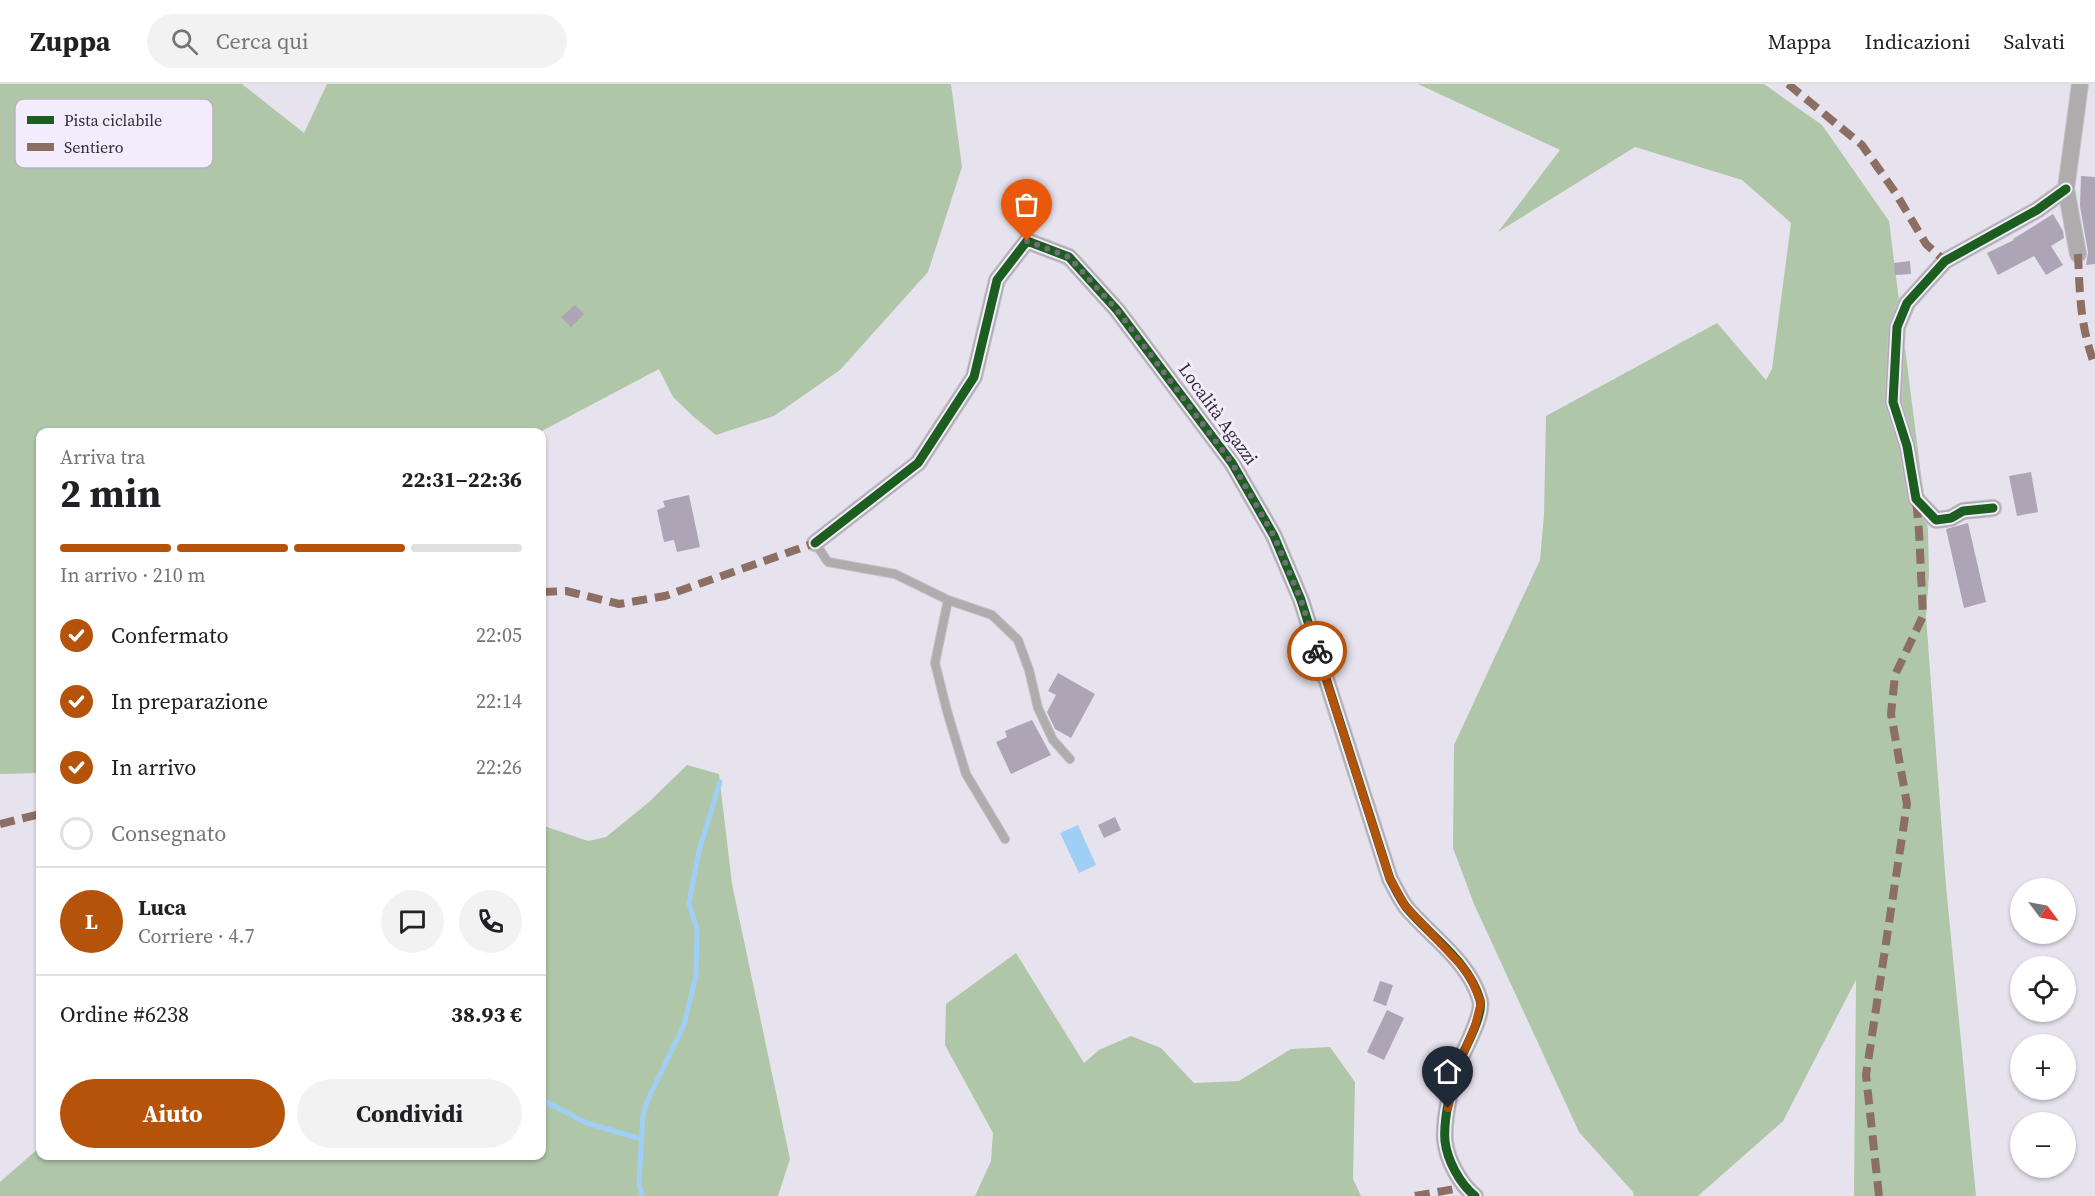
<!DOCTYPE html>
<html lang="it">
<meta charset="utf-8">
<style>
:root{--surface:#fff;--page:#f2f2f2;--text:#202124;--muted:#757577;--line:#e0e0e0;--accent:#b45309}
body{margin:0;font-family:"Source Serif 4",serif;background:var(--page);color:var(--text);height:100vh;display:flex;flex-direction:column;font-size:22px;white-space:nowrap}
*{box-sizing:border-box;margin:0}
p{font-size:20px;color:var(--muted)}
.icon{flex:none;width:33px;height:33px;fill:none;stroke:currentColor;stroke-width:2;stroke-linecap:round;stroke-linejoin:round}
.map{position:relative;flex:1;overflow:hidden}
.side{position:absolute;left:36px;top:344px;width:510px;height:732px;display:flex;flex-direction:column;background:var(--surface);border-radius:12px;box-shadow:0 2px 4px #0004}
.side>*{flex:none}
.needle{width:39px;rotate:122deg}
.tools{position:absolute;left:2010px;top:794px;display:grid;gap:12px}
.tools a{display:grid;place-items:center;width:66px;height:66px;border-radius:50%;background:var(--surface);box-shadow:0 2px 4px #0004;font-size:30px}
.pin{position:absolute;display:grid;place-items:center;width:51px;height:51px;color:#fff;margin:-62px -26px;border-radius:50% 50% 50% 0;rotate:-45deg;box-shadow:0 0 6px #0007}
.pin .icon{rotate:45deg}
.courier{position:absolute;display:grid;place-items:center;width:60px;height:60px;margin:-30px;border:4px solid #b45309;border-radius:50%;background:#fff;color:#222;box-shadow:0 2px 8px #0007}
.summary em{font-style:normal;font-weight:700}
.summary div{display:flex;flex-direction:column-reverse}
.summary{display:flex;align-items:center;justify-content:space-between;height:102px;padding:0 24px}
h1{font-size:39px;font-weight:700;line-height:45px}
.bar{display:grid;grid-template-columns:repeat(4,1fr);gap:9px 6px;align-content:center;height:72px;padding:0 24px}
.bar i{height:8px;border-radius:4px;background:var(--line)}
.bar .active{background:var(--accent)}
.bar p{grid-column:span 4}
.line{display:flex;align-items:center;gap:15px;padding:0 24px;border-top:2px solid var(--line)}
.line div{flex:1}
.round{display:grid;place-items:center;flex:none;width:63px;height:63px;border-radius:32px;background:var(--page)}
ol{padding:0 24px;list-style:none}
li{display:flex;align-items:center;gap:18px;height:66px}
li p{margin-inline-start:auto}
li .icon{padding:6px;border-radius:50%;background:var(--accent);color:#fff;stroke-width:4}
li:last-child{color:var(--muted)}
li i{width:33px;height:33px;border:3px solid var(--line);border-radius:50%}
.cta{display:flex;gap:12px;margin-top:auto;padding:12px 24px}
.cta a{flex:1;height:69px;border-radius:36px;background:var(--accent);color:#fff;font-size:24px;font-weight:700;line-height:69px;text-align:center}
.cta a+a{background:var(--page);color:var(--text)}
header{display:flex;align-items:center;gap:36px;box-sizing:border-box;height:84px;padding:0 30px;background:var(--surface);border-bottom:2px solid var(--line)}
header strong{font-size:28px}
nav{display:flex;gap:33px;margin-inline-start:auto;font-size:21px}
.search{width:420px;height:54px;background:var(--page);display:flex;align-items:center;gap:15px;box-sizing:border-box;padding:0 21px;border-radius:33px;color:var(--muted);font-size:22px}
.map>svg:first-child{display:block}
</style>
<header>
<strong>Zuppa</strong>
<div class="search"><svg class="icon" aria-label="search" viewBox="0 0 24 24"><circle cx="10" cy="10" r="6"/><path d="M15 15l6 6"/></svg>Cerca qui</div>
<nav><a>Mappa</a><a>Indicazioni</a><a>Salvati</a></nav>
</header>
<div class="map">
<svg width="2095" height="1112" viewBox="0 0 2095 1112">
<rect width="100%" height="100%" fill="#e7e3ee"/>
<path fill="#b0c6a8" d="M0,0H242L304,49L327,0H951L962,83L928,188L840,286L774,332L716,351L694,333L673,313L659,285L540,348H40V689L0,690Z
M1418,0H1764L1822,41L1889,137L1928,446L1929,491L1926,532L1946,802L1976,1112H1854L1856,896L1783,1037L1698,1112H1634L1633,1108L1579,1048L1474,820L1453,764L1454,661L1540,476L1544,431L1546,332L1717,239L1766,296L1772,285L1791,139L1742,96L1635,63L1498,148L1560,66Z
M687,681L719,690L732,800L790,1075L778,1112H0V1098L40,1063V1071H542V736L547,743L588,757L606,753L649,718Z
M1016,869L1084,979L1099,966L1131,952L1161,964L1194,999L1239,997L1291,965L1330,963L1355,998L1353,1095L1361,1112H975L991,1077L993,1049L945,961L946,920Z"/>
<path fill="#a0cff6" d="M1078,741L1096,781L1079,789L1060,749Z"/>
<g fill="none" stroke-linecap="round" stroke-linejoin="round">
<path stroke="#a0cff6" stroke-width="5" d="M542,1016L587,1039L641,1055
M642,1112L639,1099L643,1031L648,1015L684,941L696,891L697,845L689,819L699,767L720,698"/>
</g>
<path fill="#ada4b5" d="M2081,92L2095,93V180L2086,181L2088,168L2080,122Z
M2053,130L2063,147L2064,154L2051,162L2063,181L2046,191L2034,172L1998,191L1987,169L2014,156L2013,155Z
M1910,177L1911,190L1895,191L1894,179Z
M575,221L584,230L571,243L561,233Z
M2031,388L2038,428L2017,432L2009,392Z
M689,411L700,463L677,468L674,456L664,458L657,426L665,423L663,417Z
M1968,439L1986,518L1964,524L1946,445Z
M1058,589L1095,610L1071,654L1055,645L1047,628L1056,611L1048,607Z
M1032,636L1051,671L1011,690L996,658L1007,653L1005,647Z
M1115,733L1121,746L1104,754L1098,741Z
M1380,897L1393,901L1386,922L1373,917Z
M1387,926L1404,934L1384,976L1367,968Z"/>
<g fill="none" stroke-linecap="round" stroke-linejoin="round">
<defs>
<path id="service" d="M815,459L828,478L895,490L948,516L992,531L1018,556L1029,586L1038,624L1053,656L1070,675
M948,516L935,579L947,627L966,690L1005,755"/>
<path id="minor" d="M2078,170L2066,105L2080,0
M1993,424L1963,427L1951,434L1936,436L1916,415L1907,362L1893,318L1897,243L1907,219L1945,177L2037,126L2066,105
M815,459L918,379L974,293L997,196L1027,157L1069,173L1117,226L1232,379L1274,452L1301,516L1390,795C1395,804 1400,815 1406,823C1431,853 1469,877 1480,916C1484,930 1466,962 1460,976C1452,997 1443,1035 1445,1057C1447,1076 1460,1100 1475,1112"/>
</defs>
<use href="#service" stroke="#c3bfc8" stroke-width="10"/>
<use href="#minor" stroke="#c3bfc8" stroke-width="18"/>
<use href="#service" stroke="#afacad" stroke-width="8"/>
<use href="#minor" stroke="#afacad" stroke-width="16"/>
<path stroke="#8d6e63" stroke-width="8" stroke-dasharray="15 8" stroke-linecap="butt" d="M1788,0L1862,61L1895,108L1926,160L1945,177
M2078,170C2080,213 2080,241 2095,282
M542,508L566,507L619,520L665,512L815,459
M0,740L40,730
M1415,1112L1466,1103
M1879,1112L1866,991L1907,720L1891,630L1895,591L1923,532L1919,447L1916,415"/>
<defs>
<path id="cycleway" d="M1993,424L1963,427L1951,434L1936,436L1916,415L1907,362L1893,318L1897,243L1907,219L1945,177L2037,126L2066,105
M815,459L918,379L974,293L997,196L1027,157L1069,173L1117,226L1232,379L1274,452L1301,516L1390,795C1395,804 1400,815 1406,823C1431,853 1469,877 1480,916C1484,930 1466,962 1460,976C1452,997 1443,1035 1445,1057C1447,1076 1460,1100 1475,1112"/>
</defs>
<use href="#cycleway" stroke="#f3ecfd" stroke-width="13"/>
<use href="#cycleway" stroke="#1b5e20" stroke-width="9"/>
</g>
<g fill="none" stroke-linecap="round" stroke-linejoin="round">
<path stroke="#716d76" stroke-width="6" stroke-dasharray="0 10.8" d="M1027,157L1069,173L1117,226L1232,379L1274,452L1301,516L1317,567"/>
<path stroke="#b45309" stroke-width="8" d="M1317,567L1390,795L1405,822L1461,881L1471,895L1481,918L1475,942L1459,980L1448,1024"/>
</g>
<g text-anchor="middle" stroke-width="6" stroke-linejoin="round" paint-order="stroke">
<g font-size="18" fill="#312d36" stroke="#f3ecfd">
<text transform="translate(1218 330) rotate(54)" y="6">Località Agazzi</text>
</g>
</g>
<rect x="15" y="15" width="198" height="69" rx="9" fill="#f3ecfd" stroke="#b9b3c1" stroke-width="1.5"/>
<rect x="27" y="32" width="27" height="8" fill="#1b5e20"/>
<rect x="27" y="59" width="27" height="8" fill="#8d6e63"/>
<g font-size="16" fill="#312d36">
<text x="64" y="42">Pista ciclabile</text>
<text x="64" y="69">Sentiero</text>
</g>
</svg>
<div class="tools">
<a><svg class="needle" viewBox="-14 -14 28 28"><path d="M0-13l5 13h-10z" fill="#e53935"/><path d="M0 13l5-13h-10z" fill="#757577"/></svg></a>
<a><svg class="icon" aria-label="locate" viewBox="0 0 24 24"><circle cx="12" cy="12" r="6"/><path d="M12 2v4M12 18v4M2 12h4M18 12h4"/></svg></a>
<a>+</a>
<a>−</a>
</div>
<div class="pin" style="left:1027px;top:157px;background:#ea580c"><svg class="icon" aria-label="bag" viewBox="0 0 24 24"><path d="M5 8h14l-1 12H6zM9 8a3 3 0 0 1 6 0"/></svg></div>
<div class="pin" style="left:1448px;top:1024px;background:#1f2937"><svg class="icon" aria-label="home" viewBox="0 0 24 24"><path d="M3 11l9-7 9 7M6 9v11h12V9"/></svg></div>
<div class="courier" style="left:1317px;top:567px"><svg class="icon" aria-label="bike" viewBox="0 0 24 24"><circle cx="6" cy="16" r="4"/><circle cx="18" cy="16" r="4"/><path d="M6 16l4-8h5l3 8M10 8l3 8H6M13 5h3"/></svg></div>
<section class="side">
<div class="summary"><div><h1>2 min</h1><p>Arriva tra</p></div><em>22:31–22:36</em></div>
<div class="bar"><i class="active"></i><i class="active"></i><i class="active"></i><i></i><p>In arrivo · 210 m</p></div>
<ol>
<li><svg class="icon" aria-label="check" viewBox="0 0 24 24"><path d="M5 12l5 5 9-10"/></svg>Confermato<p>22:05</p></li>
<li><svg class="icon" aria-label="check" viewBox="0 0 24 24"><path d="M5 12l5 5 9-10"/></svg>In preparazione<p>22:14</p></li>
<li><svg class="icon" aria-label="check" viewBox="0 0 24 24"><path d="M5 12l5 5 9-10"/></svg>In arrivo<p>22:26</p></li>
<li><i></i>Consegnato</li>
</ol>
<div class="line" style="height:108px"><b class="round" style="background:var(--accent);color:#fff">L</b><div><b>Luca</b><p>Corriere · 4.7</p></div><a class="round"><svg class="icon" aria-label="chat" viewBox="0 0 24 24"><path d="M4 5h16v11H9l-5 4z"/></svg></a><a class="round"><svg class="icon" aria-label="phone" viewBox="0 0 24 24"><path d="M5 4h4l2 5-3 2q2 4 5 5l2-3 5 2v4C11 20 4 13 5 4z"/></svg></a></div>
<div class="line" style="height:78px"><div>Ordine #6238</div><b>38.93 €</b></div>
<div class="cta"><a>Aiuto</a><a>Condividi</a></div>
</section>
</div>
